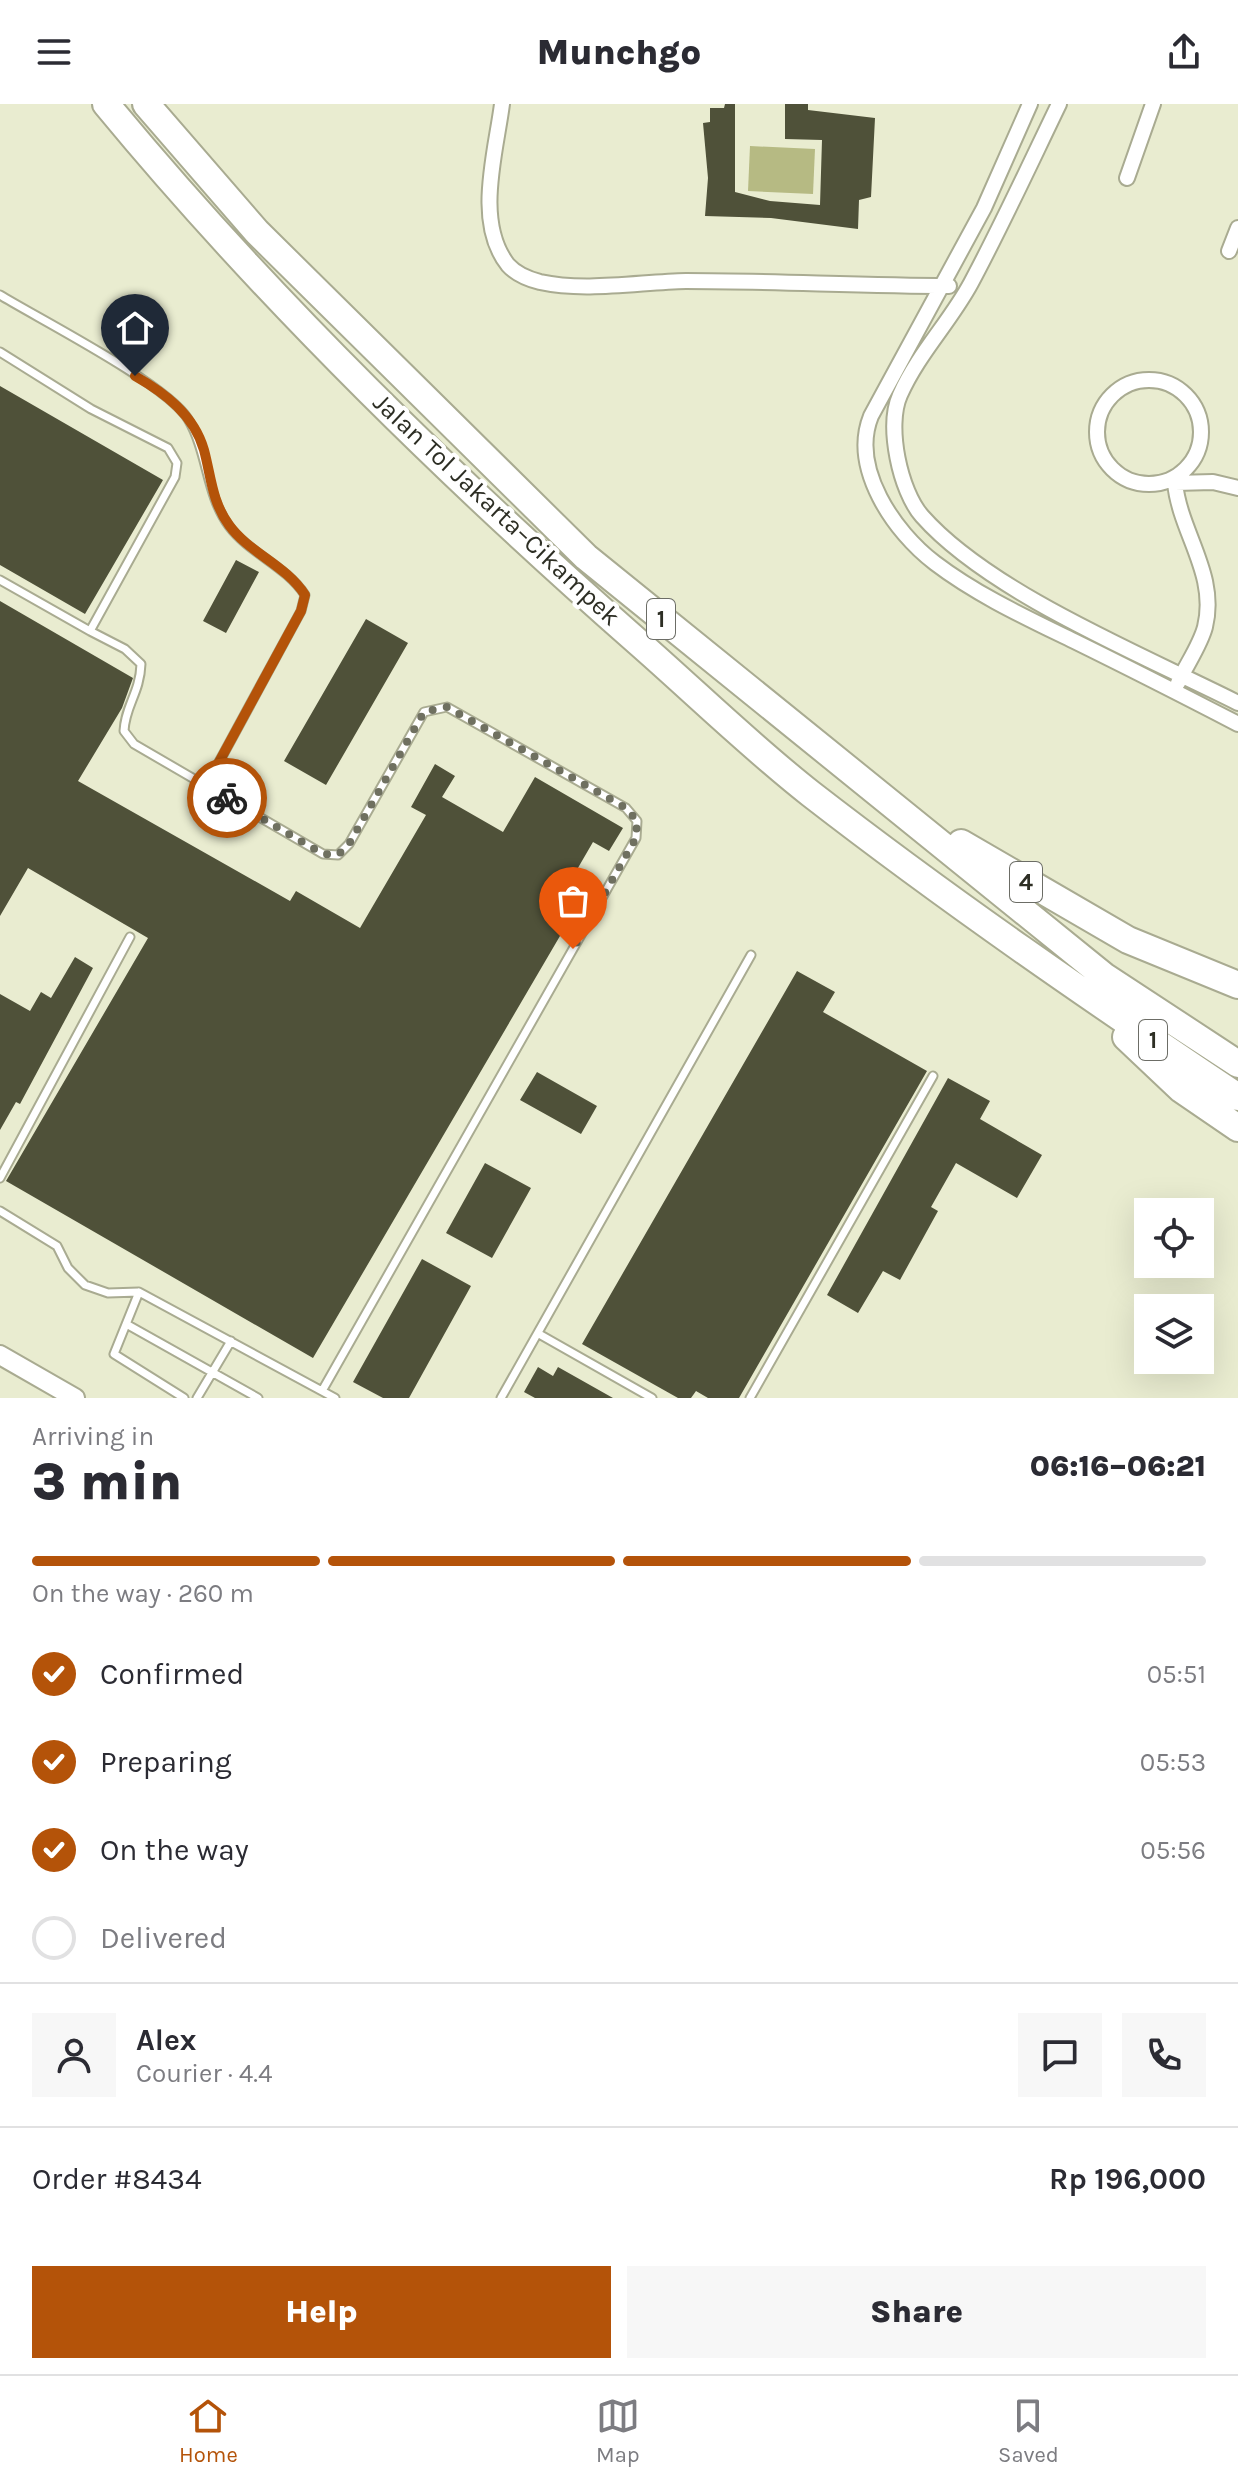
<!DOCTYPE html>
<meta charset="utf-8">
<style>
:root{--surface:#fff;--page:#f7f7f7;--text:#2b2b33;--muted:#7c7c81;--line:#e1e1e2;--accent:#b45309}
body{margin:0;font-family:Karla,sans-serif;background:var(--page);color:var(--text);height:100vh;display:flex;flex-direction:column;font-size:30px;white-space:nowrap}
*{box-sizing:border-box;margin:0}
p{font-size:26px;color:var(--muted)}
.icon{flex:none;width:44px;height:44px;fill:none;stroke:currentColor;stroke-width:2;stroke-linecap:round;stroke-linejoin:round}
.map{position:relative;height:1294px;overflow:hidden}
.panel{display:flex;flex-direction:column;background:var(--surface);flex:1}
.panel>*{flex:none}
.fabs{position:absolute;left:1134px;top:1094px;display:grid;gap:16px}
.fabs a{display:grid;place-items:center;width:80px;height:80px;border-radius:0px;background:var(--surface);box-shadow:0 8px 32px #0002;font-size:40px}
.pin{position:absolute;display:grid;place-items:center;width:68px;height:68px;color:#fff;margin:-82px -34px;border-radius:50% 50% 50% 0;rotate:-45deg;box-shadow:0 0 8px #0007}
.pin .icon{rotate:45deg}
.courier{position:absolute;display:grid;place-items:center;width:80px;height:80px;margin:-40px;border:6px solid #b45309;border-radius:50%;background:#fff;color:#222;box-shadow:0 2px 10px #0007}
.head em{font-style:normal;font-weight:800}
.head div{display:flex;flex-direction:column-reverse}
.head{display:flex;align-items:center;justify-content:space-between;height:136px;padding:0 32px}
h1{font-size:52px;font-weight:800;line-height:60px}
.bar{display:grid;grid-template-columns:repeat(4,1fr);gap:12px 8px;align-content:center;height:96px;padding:0 32px}
.bar i{height:10px;border-radius:6px;background:var(--line)}
.bar .on{background:var(--accent)}
.bar p{grid-column:span 4}
.line{display:flex;align-items:center;gap:20px;padding:0 32px;border-top:2px solid var(--line)}
.line div{flex:1}
.round{display:grid;place-items:center;flex:none;width:84px;height:84px;border-radius:0px;background:var(--page)}
ol{padding:0 32px;list-style:none}
li{display:flex;align-items:center;gap:24px;height:88px}
li p{margin-inline-start:auto}
li .icon{padding:8px;border-radius:50%;background:var(--accent);color:#fff;stroke-width:4}
li:last-child{color:var(--muted)}
li i{width:44px;height:44px;border:4px solid var(--line);border-radius:50%}
.cta{display:flex;gap:16px;margin-top:auto;padding:16px 32px}
.cta a{flex:1;height:92px;border-radius:0px;background:var(--accent);color:#fff;font-size:32px;font-weight:800;line-height:92px;text-align:center}
.cta a+a{background:var(--page);color:var(--text)}
header{display:flex;justify-content:space-between;align-items:center;height:104px;padding:0 32px;background:var(--surface);font-size:36px;font-weight:800}
.menu{display:flex;justify-content:space-around;align-items:center;height:112px;border-top:2px solid var(--line);background:var(--surface);font-size:22px;color:var(--muted)}
.menu a{display:grid;justify-items:center;gap:4px}
.menu .on{color:var(--accent)}
.map>svg:first-child{display:block}
</style>
<header><svg class="icon" aria-label="menu" viewBox="0 0 24 24"><path d="M4 6h16M4 12h16M4 18h16"/></svg>Munchgo<svg class="icon" aria-label="share" viewBox="0 0 24 24"><path d="M12 15V3M7 8l5-5 5 5M5 13v7h14v-7"/></svg></header>
<div class="map">
<svg width="1238" height="1294" viewBox="0 0 1238 1294">
<rect width="100%" height="100%" fill="#e9ecd0"/>
<path fill="#b6ba83" d="M750,42L815,45L813,90L748,87Z"/>
<path fill="#4f5139" d="M725,0H735V88L770,97L820,101L822,36L785,35V0H808V6L875,14L871,93L859,96L858,125L771,114L705,112L708,74L703,19L710,18V4H724Z
M0,282L163,376L85,510L0,461Z
M236,456L259,468L226,529L203,517Z
M0,497L133,574L122,604L78,677L290,797L296,787L360,824L426,711L411,703L435,660L455,672L442,693L503,728L535,673L623,724L609,747L593,738L575,769L591,779L313,1254L6,1077L148,834L28,764L0,812Z
M366,515L408,539L326,681L284,657Z
M75,853L93,864L20,1000L16,998L0,1026V890L30,907L41,888L51,894Z
M797,867L835,888L823,908L927,967L739,1294H708L696,1287L691,1294H678L582,1240Z
M537,968L597,1002L581,1030L520,996Z
M948,974L990,997L980,1015L1042,1051L1017,1094L956,1059L931,1103L938,1107L900,1176L883,1167L858,1209L827,1191Z
M485,1059L531,1084L492,1154L446,1129Z
M422,1155L471,1182L409,1294H383L353,1278Z
M538,1263L553,1272L558,1263L613,1294H535L524,1288Z"/>
<g fill="none" stroke-linecap="round" stroke-linejoin="round">
<defs>
<path id="service" d="M0,191C41,216 167,280 188,315C208,349 206,391 229,422C249,449 286,462 305,491L301,507L206,682
M0,248L91,305L168,344L177,359L175,373L90,527L125,545L141,560C140,589 125,602 124,627L134,640L323,750L338,751L349,740L424,608L447,603L626,704L637,717L636,734L322,1287
M0,476L90,527
M0,1074L130,833
M0,1107L57,1142L68,1164L85,1181L108,1189L139,1188L335,1294
M139,1188L114,1250L184,1294
M128,1221L258,1294
M539,1230L652,1294
M197,1294L231,1237
M501,1294L751,851
M750,1294L933,972"/>
<path id="minor" d="M502,0C496,48 474,118 508,161C516,170 528,175 540,178C585,188 640,178 686,177C774,177 862,182 949,182
M1030,0L984,104L871,312C850,364 894,428 935,459C977,491 1027,514 1074,537C1129,564 1184,592 1238,620
M1059,0C1030,60 1002,121 971,179C950,218 918,250 900,291C886,322 900,387 922,412C990,489 1145,552 1238,599
M1127,74L1153,0
M1229,147L1238,124
M1097 328a52 52 0 1 1 104 0a52 52 0 1 1-104 0Z
M1178,579C1186,561 1200,542 1205,523C1218,470 1180,429 1175,379L1213,378L1238,384"/>
<path id="tertiary" d="M0,1251L75,1294"/>
<path id="motorway" d="M106,0C266,194 450,373 639,539C696,589 751,643 811,690C949,797 1093,896 1238,993
M146,0L257,128L586,453L1104,872L1238,960
M961,739L1128,836L1238,881
M1126,933L1181,985L1238,1024"/>
</defs>
<use href="#service" stroke="#a9ab91" stroke-width="11"/>
<use href="#minor" stroke="#a9ab91" stroke-width="18"/>
<use href="#tertiary" stroke="#a9ab91" stroke-width="22"/>
<use href="#motorway" stroke="#a9ab91" stroke-width="30"/>
<use href="#service" stroke="#fff" stroke-width="7"/>
<use href="#minor" stroke="#fff" stroke-width="14"/>
<use href="#tertiary" stroke="#fff" stroke-width="18"/>
<use href="#motorway" stroke="#fff" stroke-width="26"/>
</g>
<g fill="none" stroke-linecap="round" stroke-linejoin="round">
<path stroke="#6f7060" stroke-width="8" stroke-dasharray="0 14.4" d="M227,694L323,750L338,751L349,740L424,608L447,603L626,704L637,717L636,734L573,845"/>
<path stroke="#b45309" stroke-width="10" d="M135,272C165,289 194,311 204,346C211,372 212,398 229,421C249,449 286,461 305,491L301,507L206,682L227,694"/>
</g>
<g text-anchor="middle" stroke-width="8" stroke-linejoin="round" paint-order="stroke">
<g fill="#fff" stroke="#6c6d66" stroke-width="2">
<rect x="647" y="495" width="28" height="40" rx="6"/>
<rect x="1010" y="758" width="32" height="40" rx="6"/>
<rect x="1139" y="916" width="28" height="40" rx="6"/>
</g>
<g font-size="24" font-weight="bold" fill="#2d2e24">
<text x="661" y="523">1</text>
<text x="1026" y="786">4</text>
<text x="1153" y="944">1</text>
</g>
<g font-size="26" fill="#2d2e24" stroke="#fff">
<text transform="translate(497 405) rotate(43)" y="9">Jalan Tol Jakarta–Cikampek</text>
</g>
</g>
</svg>
<div class="fabs">
<a><svg class="icon" aria-label="locate" viewBox="0 0 24 24"><circle cx="12" cy="12" r="6"/><path d="M12 2v4M12 18v4M2 12h4M18 12h4"/></svg></a>
<a><svg class="icon" aria-label="layers" viewBox="0 0 24 24"><path d="M12 4l9 5-9 5-9-5zM3 14l9 5 9-5"/></svg></a>
</div>
<div class="pin" style="left:573px;top:845px;background:#ea580c"><svg class="icon" aria-label="bag" viewBox="0 0 24 24"><path d="M5 8h14l-1 12H6zM9 8a3 3 0 0 1 6 0"/></svg></div>
<div class="pin" style="left:135px;top:272px;background:#1f2937"><svg class="icon" aria-label="home" viewBox="0 0 24 24"><path d="M3 11l9-7 9 7M6 9v11h12V9"/></svg></div>
<div class="courier" style="left:227px;top:694px"><svg class="icon" aria-label="bike" viewBox="0 0 24 24"><circle cx="6" cy="16" r="4"/><circle cx="18" cy="16" r="4"/><path d="M6 16l4-8h5l3 8M10 8l3 8H6M13 5h3"/></svg></div>
</div>
<section class="panel">
<div class="head"><div><h1>3 min</h1><p>Arriving in</p></div><em>06:16–06:21</em></div>
<div class="bar"><i class="on"></i><i class="on"></i><i class="on"></i><i></i><p>On the way · 260 m</p></div>
<ol>
<li><svg class="icon" aria-label="check" viewBox="0 0 24 24"><path d="M5 12l5 5 9-10"/></svg>Confirmed<p>05:51</p></li>
<li><svg class="icon" aria-label="check" viewBox="0 0 24 24"><path d="M5 12l5 5 9-10"/></svg>Preparing<p>05:53</p></li>
<li><svg class="icon" aria-label="check" viewBox="0 0 24 24"><path d="M5 12l5 5 9-10"/></svg>On the way<p>05:56</p></li>
<li><i></i>Delivered</li>
</ol>
<div class="line" style="height:144px"><a class="round"><svg class="icon" aria-label="person" viewBox="0 0 24 24"><circle cx="12" cy="8" r="4"/><path d="M4 21q1-7 8-7t8 7"/></svg></a><div><b>Alex</b><p>Courier · 4.4</p></div><a class="round"><svg class="icon" aria-label="chat" viewBox="0 0 24 24"><path d="M4 5h16v11H9l-5 4z"/></svg></a><a class="round"><svg class="icon" aria-label="phone" viewBox="0 0 24 24"><path d="M5 4h4l2 5-3 2q2 4 5 5l2-3 5 2v4C11 20 4 13 5 4z"/></svg></a></div>
<div class="line" style="height:104px"><div>Order #8434</div><b>Rp 196,000</b></div>
<div class="cta"><a>Help</a><a>Share</a></div>
</section>
<nav class="menu">
<a class="on"><svg class="icon" aria-label="home" viewBox="0 0 24 24"><path d="M3 11l9-7 9 7M6 9v11h12V9"/></svg>Home</a>
<a><svg class="icon" aria-label="map" viewBox="0 0 24 24"><path d="M3 6l6-2 6 2 6-2v14l-6 2-6-2-6 2zM9 4v14M15 6v14"/></svg>Map</a>
<a><svg class="icon" aria-label="saved" viewBox="0 0 24 24"><path d="M7 4h10v16l-5-4-5 4z"/></svg>Saved</a>
</nav>
